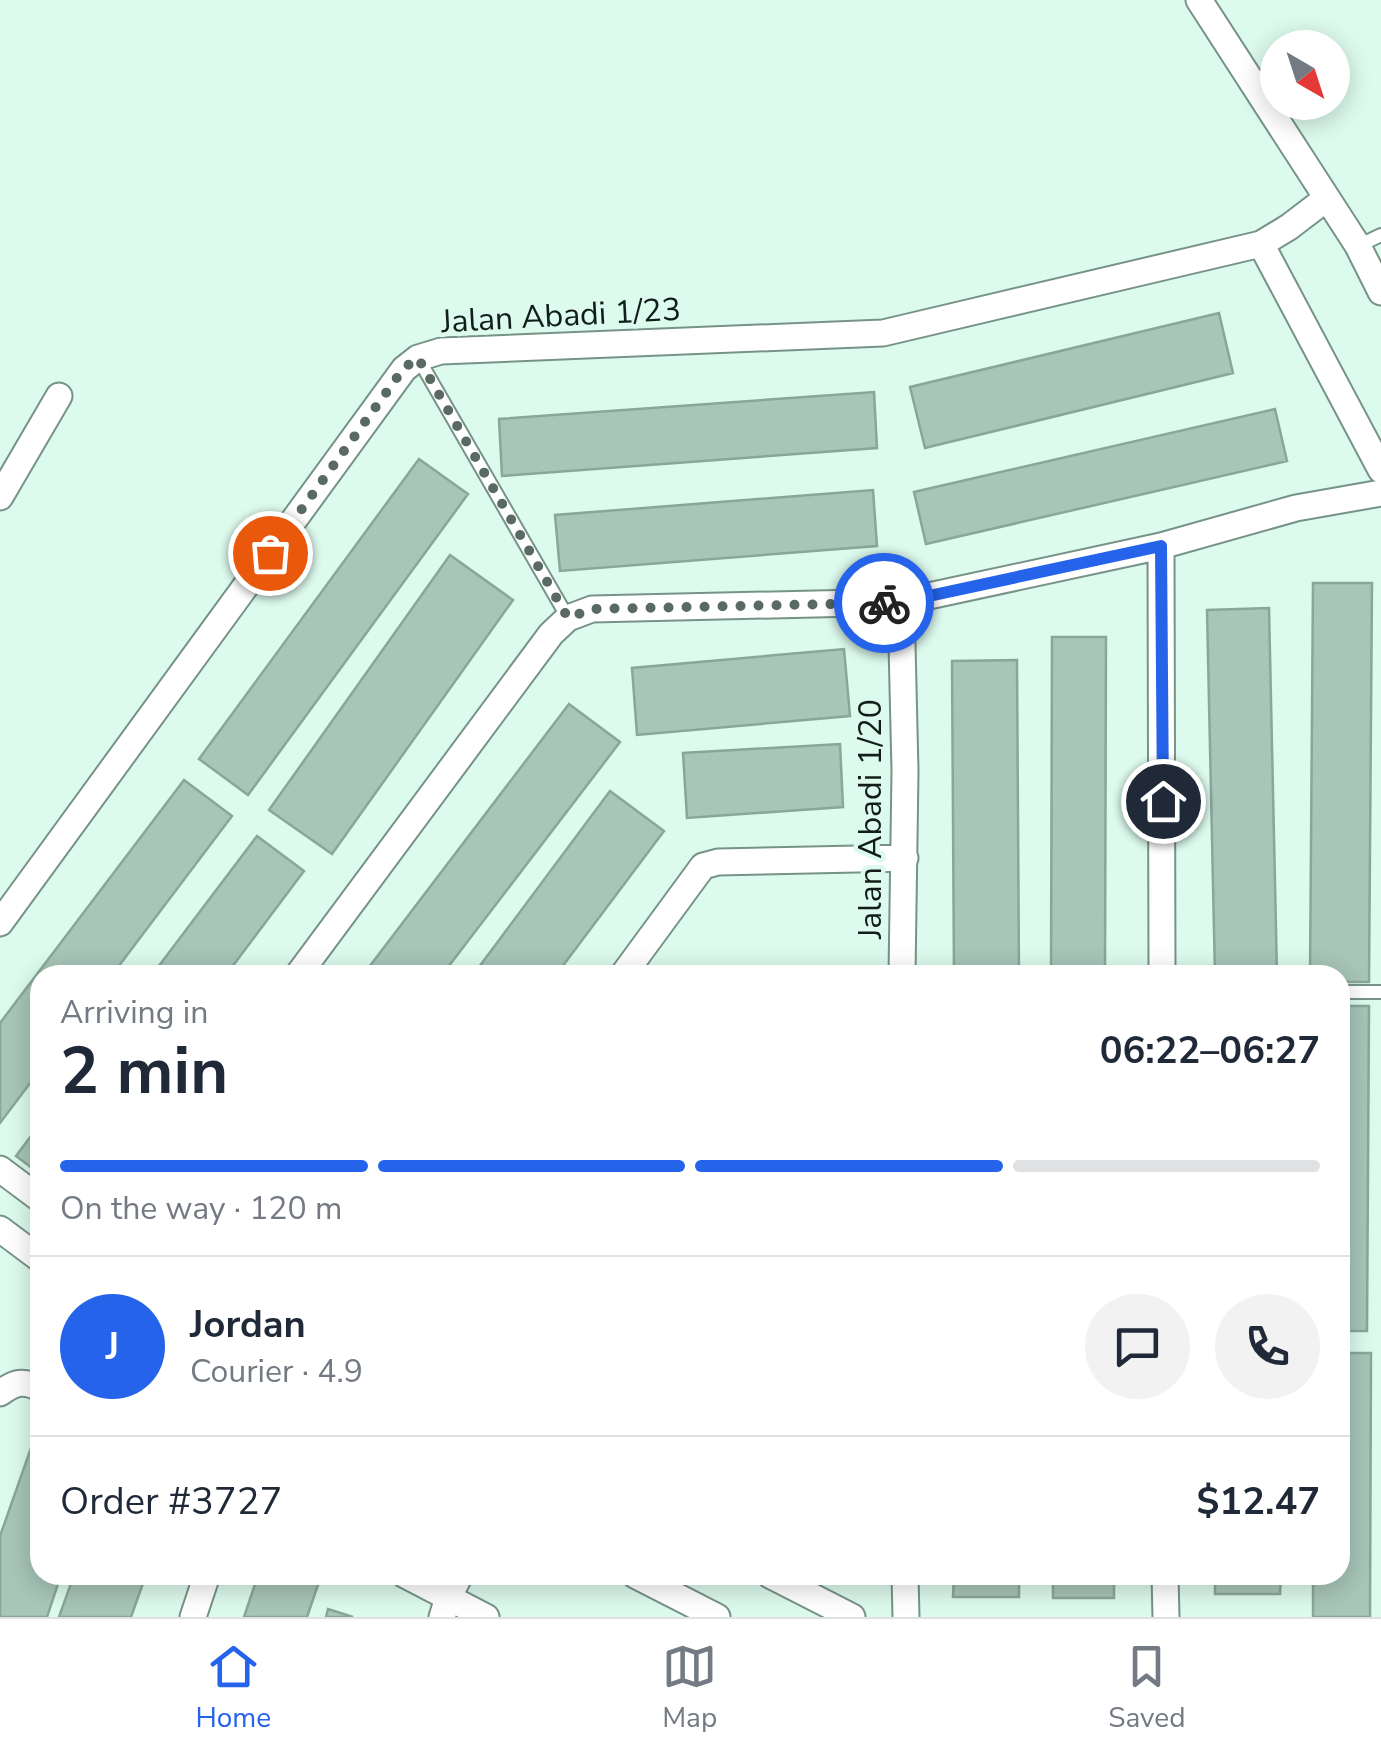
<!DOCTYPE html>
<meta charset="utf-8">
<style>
:root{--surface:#fff;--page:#f2f2f3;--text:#1f2937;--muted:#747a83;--line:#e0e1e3;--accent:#2563eb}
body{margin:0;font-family:"Nunito Sans",sans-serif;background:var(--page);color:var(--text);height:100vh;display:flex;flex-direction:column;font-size:38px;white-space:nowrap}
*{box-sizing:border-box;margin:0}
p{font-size:32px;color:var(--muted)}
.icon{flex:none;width:55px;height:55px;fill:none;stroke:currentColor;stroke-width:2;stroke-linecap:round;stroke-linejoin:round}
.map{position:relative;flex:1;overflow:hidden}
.drawer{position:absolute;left:30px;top:965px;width:1320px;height:620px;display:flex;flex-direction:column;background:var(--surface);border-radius:30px;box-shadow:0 5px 25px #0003}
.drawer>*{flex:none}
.needle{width:65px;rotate:141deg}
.fabs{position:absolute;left:1260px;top:30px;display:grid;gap:20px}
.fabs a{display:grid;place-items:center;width:90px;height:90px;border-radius:50%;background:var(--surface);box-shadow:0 5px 25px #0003;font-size:50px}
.pin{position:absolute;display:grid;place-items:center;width:85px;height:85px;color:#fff;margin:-42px;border:5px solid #fff;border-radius:50%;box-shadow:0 2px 10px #0007}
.courier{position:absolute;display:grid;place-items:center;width:100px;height:100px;margin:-50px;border:8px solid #2563eb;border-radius:50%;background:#fff;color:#222;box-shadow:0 2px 12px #0007}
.summary em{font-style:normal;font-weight:700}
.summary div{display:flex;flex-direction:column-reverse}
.summary{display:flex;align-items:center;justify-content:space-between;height:170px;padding:0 30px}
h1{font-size:65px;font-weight:700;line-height:75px}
.bar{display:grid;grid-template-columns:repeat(4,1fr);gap:15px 10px;align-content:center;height:120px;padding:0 30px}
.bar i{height:12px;border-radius:8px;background:var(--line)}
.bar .current{background:var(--accent)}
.bar p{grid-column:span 4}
.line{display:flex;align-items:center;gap:25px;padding:0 30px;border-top:2px solid var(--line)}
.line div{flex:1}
.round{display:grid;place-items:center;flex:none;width:105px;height:105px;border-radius:52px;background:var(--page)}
.tabs{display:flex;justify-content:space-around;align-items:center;height:140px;border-top:2px solid var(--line);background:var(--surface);font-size:28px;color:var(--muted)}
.tabs a{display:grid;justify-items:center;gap:5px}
.tabs .current{color:var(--accent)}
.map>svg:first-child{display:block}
</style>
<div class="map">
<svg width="1381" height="1617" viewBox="0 0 1381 1617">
<rect width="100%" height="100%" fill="#dcfaed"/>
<path fill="#a7c5b8" stroke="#8aa69a" stroke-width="2.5" d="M1219,313L1233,373L925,448L910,387Z
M874,392L877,448L502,476L499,419Z
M1275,409L1287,461L926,544L914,492Z
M419,459L468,494L248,795L199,759Z
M873,490L877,546L560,571L555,515Z
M450,555L513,600L332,854L269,810Z
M1313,583H1372L1369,982H1340V975H1310Z
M1269,608L1277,975H1215L1207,610Z
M1052,637H1106L1105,975H1051Z
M844,649L850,716L637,735L632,668Z
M1017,660L1019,975H954L952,661Z
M569,704L620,742L442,975H363Z
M840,744L843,807L687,818L683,753Z
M184,780L232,816L112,975H40V1070L0,1123V1023Z
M610,791L664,831L556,975H473Z
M257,836L304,871L226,975H152Z
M1340,1006H1369L1367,1331H1340Z
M40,1124V1174L16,1156Z
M1340,1353H1371L1370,1617H1313V1575H1340Z
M31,1448L40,1451V1575H61L47,1617H0V1536Z
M74,1575H146L131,1617H59Z
M258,1575H299L319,1582L307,1617H244Z
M954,1575H1019V1597H953Z
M1053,1575H1114V1598H1053Z
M1215,1575H1281L1280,1594H1215Z
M328,1609L353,1617H326Z"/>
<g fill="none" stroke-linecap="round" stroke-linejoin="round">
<defs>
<path id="lane" d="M1358,246L1381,235
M418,358L568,618
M1340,992H1381"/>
<path id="street" d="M1199,0L1358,246L1381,292
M1261,244L1381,470
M0,497L59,396
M1161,546L1162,975
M901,602L905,771L902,975
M0,923L404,369L418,358L441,351L883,333L1261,244L1289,227L1327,198
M298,975L551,634L568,618L592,609L901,602L1161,546L1296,508L1381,493
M623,975L703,866L718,862L905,858
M0,1169L40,1199
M0,1229L40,1259
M0,1393C15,1382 23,1380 40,1388
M405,1575L486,1617
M635,1575L717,1617
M770,1575L852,1617
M905,1575L906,1617
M1165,1575L1166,1617
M193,1617L207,1575
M442,1617L448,1598L460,1575"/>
</defs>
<use href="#lane" stroke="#779387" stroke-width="16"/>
<use href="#street" stroke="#779387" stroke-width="29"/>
<use href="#lane" stroke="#fff" stroke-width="12"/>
<use href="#street" stroke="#fff" stroke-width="25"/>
</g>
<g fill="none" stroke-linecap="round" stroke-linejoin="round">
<path stroke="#596a63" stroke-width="10" stroke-dasharray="0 18" d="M270,553L404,368L418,358L568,618L592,609L884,603"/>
<path stroke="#2563eb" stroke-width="12" d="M884,603L901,602L1161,546L1163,801"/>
</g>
<g text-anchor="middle" stroke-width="9" stroke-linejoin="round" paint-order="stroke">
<g font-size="32" fill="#121d19" stroke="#dcfaed">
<text transform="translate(561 315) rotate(-3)" y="11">Jalan Abadi 1/23</text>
<text transform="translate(870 819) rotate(-90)" y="11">Jalan Abadi 1/20</text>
</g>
</g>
</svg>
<div class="fabs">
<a><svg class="needle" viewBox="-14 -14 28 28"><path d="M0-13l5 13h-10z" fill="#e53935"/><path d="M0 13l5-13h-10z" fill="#747a83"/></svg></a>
</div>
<div class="pin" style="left:270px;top:553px;background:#ea580c"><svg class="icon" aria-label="bag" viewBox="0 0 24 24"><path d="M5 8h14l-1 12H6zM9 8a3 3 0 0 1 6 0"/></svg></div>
<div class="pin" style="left:1163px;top:801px;background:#1f2937"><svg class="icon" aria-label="home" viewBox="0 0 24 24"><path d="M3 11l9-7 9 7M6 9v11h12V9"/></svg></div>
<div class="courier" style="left:884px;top:603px"><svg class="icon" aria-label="bike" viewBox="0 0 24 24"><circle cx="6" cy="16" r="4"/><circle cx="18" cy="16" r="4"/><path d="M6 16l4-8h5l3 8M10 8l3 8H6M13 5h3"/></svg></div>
<section class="drawer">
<div class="summary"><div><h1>2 min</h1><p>Arriving in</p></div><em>06:22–06:27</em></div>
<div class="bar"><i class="current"></i><i class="current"></i><i class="current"></i><i></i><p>On the way · 120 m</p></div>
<div class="line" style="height:180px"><b class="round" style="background:var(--accent);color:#fff">J</b><div><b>Jordan</b><p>Courier · 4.9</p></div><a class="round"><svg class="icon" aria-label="chat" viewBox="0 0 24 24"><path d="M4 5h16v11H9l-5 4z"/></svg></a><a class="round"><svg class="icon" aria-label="phone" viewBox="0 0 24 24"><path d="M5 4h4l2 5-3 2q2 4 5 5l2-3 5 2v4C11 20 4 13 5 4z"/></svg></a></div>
<div class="line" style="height:130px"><div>Order #3727</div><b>$12.47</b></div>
</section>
</div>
<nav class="tabs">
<a class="current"><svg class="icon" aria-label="home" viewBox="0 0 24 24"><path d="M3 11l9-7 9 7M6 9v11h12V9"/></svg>Home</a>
<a><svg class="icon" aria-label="map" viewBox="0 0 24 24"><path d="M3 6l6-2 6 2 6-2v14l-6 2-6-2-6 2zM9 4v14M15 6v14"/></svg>Map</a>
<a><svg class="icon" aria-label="saved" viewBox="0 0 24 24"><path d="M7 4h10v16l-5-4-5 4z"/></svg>Saved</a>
</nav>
